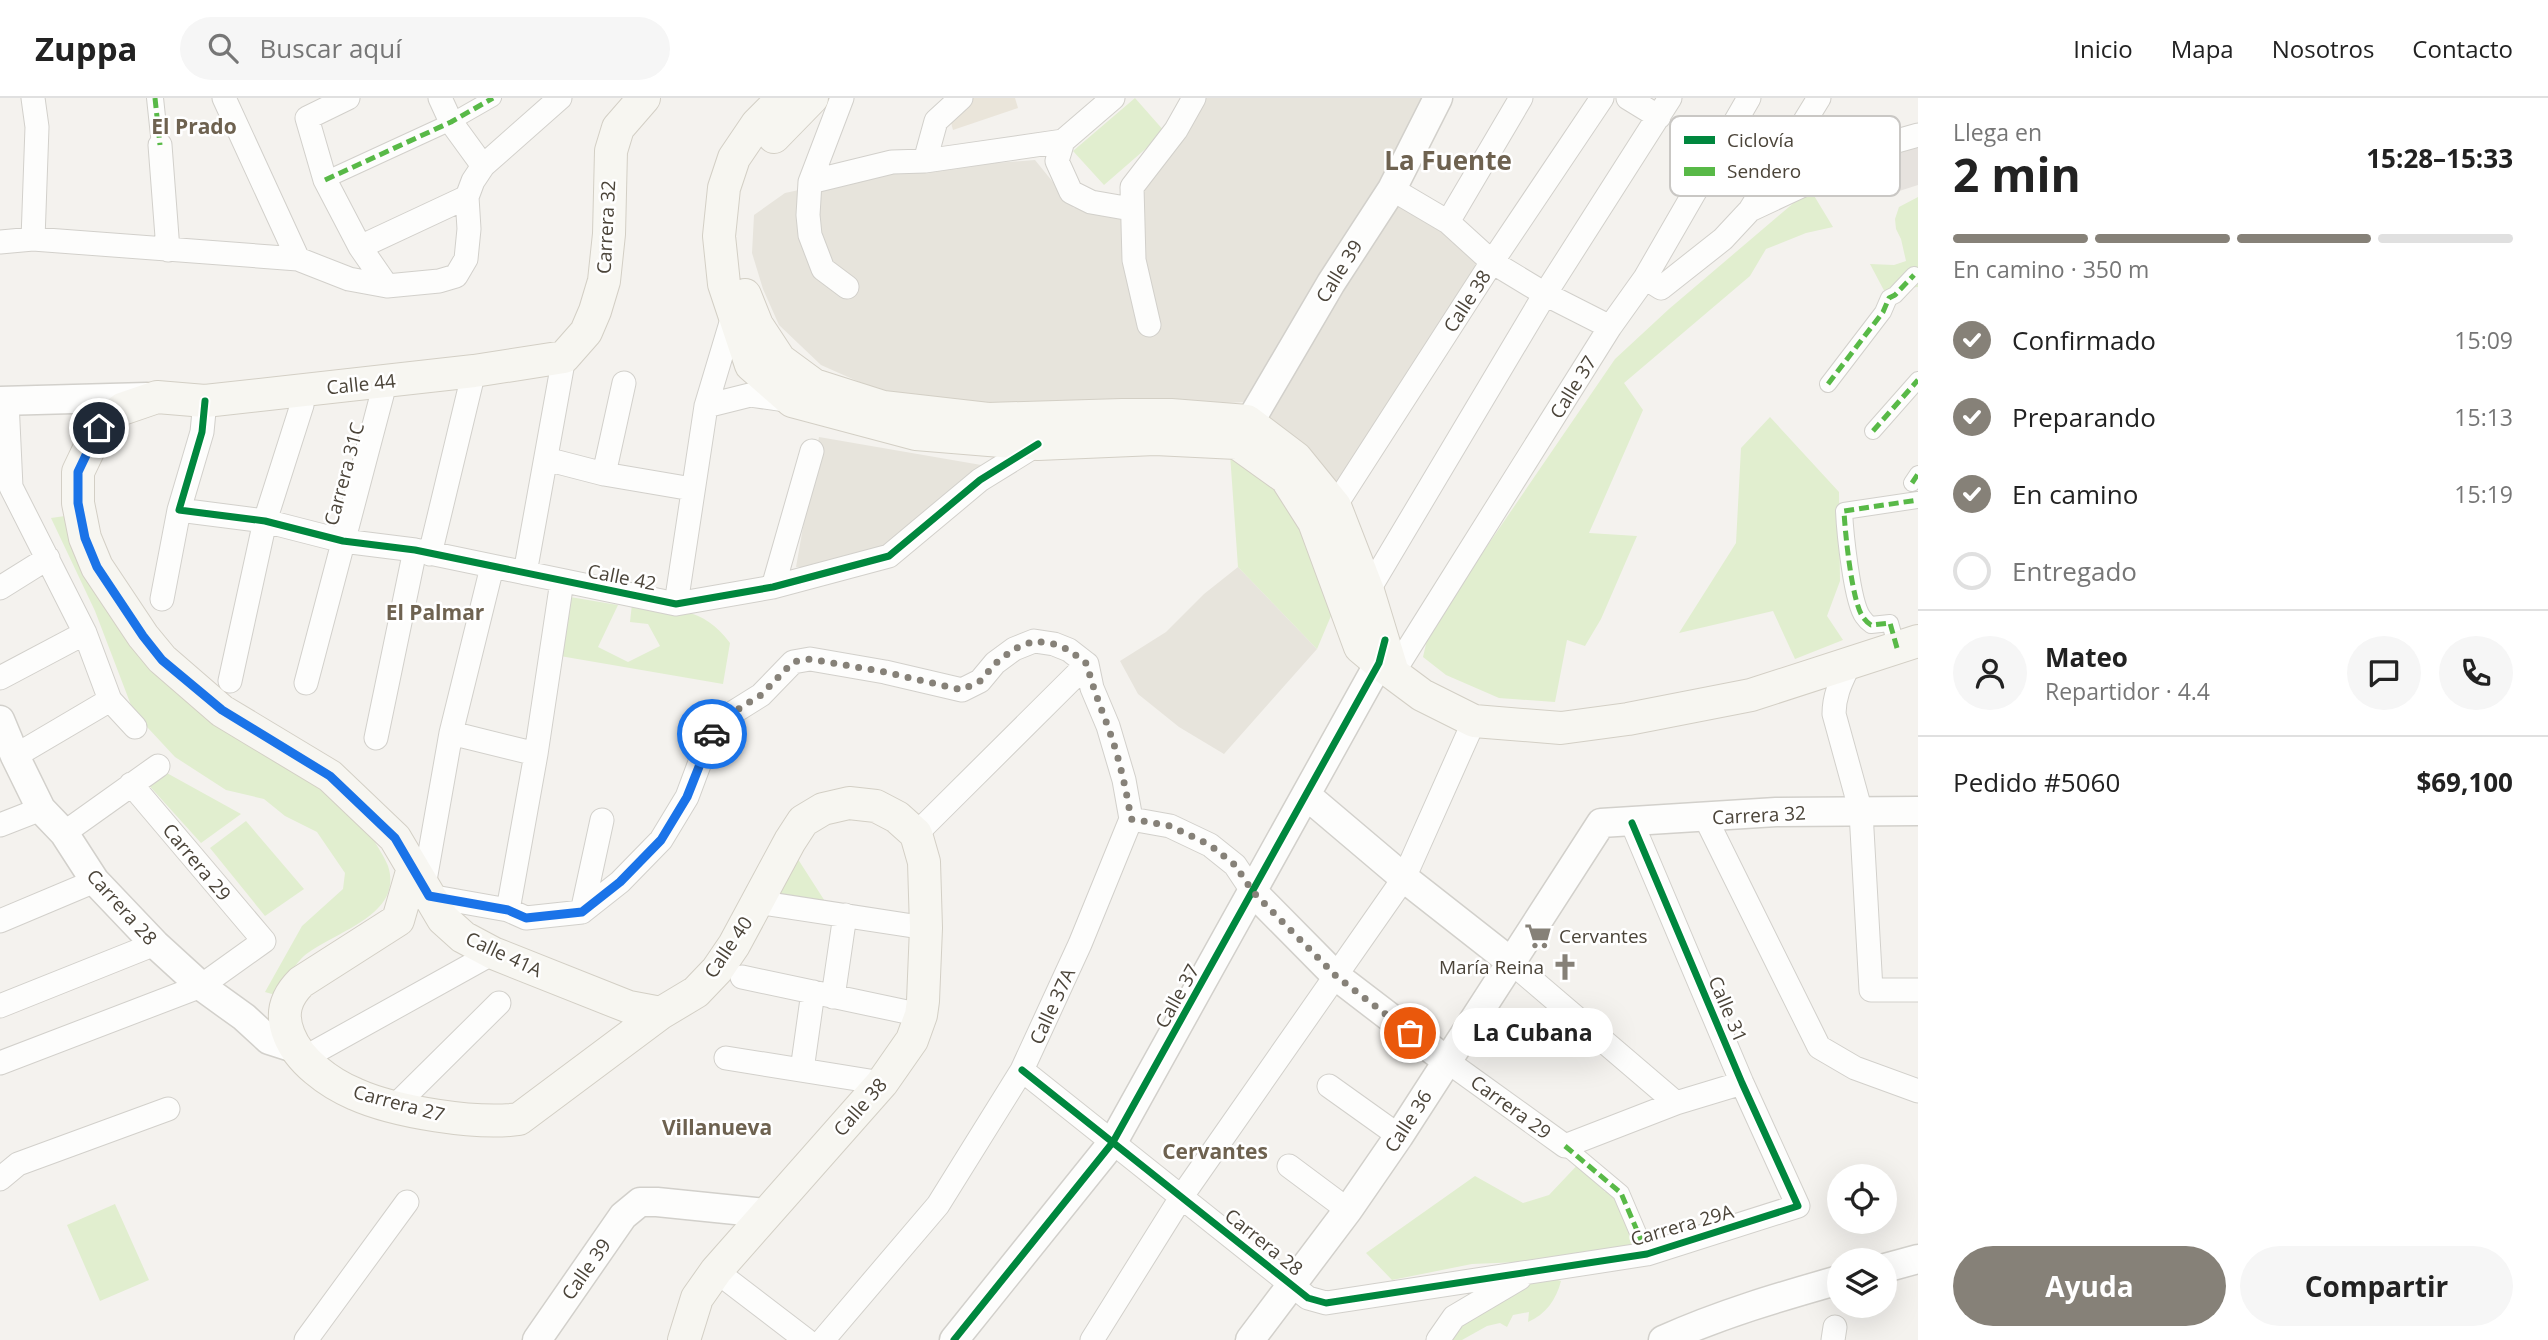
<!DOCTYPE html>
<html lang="es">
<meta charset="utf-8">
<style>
:root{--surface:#fff;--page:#f6f6f6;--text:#222;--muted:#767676;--line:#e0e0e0;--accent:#868178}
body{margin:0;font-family:"Open Sans",sans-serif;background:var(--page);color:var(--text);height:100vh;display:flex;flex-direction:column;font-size:26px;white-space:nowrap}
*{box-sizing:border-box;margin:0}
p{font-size:23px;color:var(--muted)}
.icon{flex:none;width:38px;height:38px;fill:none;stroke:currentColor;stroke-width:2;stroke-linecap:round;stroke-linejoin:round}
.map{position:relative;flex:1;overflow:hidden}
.sheet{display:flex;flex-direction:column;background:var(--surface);width:630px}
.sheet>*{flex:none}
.tools{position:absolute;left:1827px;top:1066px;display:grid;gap:14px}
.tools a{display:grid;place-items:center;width:70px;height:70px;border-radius:50%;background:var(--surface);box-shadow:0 7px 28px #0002;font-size:35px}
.pin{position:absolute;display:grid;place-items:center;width:60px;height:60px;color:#fff;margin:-30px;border:4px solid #fff;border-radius:50%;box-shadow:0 2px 7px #0007}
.courier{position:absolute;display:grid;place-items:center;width:70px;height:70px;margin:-35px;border:5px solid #1a73e8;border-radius:50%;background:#fff;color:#222;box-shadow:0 2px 9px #0007}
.bubble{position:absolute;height:49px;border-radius:24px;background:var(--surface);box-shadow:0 7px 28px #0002;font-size:23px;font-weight:700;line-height:49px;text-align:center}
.head em{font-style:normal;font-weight:700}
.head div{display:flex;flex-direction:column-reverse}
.head{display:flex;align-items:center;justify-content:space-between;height:119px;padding:0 35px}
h1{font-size:46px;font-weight:700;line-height:52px}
.bar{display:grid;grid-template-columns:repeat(4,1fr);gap:10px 7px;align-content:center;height:84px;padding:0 35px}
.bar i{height:9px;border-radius:5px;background:var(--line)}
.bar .current{background:var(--accent)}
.bar p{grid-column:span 4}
.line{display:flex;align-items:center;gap:18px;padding:0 35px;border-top:2px solid var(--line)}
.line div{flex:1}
.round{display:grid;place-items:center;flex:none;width:74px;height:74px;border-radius:37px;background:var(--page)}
ol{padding:0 35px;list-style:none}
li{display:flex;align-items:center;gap:21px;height:77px}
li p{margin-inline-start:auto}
li .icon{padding:7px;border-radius:50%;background:var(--accent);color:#fff;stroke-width:4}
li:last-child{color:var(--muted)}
li i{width:38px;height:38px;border:4px solid var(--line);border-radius:50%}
.button{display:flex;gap:14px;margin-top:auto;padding:14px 35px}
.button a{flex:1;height:80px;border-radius:42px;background:var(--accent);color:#fff;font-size:28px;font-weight:700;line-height:80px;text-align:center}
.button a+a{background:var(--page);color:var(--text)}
header{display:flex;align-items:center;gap:42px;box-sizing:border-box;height:98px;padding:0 35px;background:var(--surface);border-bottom:2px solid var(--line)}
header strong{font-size:33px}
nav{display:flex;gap:38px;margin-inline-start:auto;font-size:24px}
.search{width:490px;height:63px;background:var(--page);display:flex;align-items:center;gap:18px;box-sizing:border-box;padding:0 24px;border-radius:38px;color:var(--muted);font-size:26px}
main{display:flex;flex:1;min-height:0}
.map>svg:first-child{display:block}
</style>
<header>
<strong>Zuppa</strong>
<div class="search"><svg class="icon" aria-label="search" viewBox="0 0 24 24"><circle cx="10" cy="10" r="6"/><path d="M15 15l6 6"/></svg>Buscar aquí</div>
<nav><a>Inicio</a><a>Mapa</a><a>Nosotros</a><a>Contacto</a></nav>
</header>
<main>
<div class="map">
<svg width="1918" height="1242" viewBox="0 0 1918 1242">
<rect width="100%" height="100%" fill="#f4f2ee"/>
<path fill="#e7e4dc" d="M1194,0H1436L1383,95L1443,130L1480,164L1332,394L1247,304L1022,315L884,295L821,267L779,227L763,191L752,155L754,117L785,95L882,74L1035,62L1074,110L1108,108L1124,100Z
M819,339L987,368L901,440L835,469H796Z
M1238,469L1317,551L1224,656L1179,629L1138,596L1120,563L1166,534L1204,496Z"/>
<path fill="#e6e2de" d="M1918,43V87L1890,96L1873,58Z"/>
<path fill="#eae5da" d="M971,0H1015L1018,10L953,32L949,17Z"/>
<path fill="#e1eecf" d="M1135,0L1165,34L1104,87L1073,53Z
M1810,91L1833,129L1806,135L1766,151L1750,178L1624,285L1643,312L1589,435L1637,438L1601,521L1585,548L1567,542L1555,604L1499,600L1446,577L1423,559L1429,533L1615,261L1669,211Z
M1918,99V189L1906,190L1888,200L1870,166L1894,167L1906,163L1901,141L1896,131L1895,121L1899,109Z
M1770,319L1839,394L1840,483L1827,518L1843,542L1795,561L1773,513L1679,535L1736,445L1741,350Z
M1230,356L1289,403L1336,506L1317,551L1238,469Z
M65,418L86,471L372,739C377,748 384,758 388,768C405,820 327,835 301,861C291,871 285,886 279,898L265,894L302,828L343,791L345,775L317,734L285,718L264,701L226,692L175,659L134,615L95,513L51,420Z
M570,499L618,507L598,549L628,564L660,548L648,526L630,524L632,506C674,512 703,508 730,545L723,586L560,558Z
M165,674L241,716L201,745L145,683Z
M246,723L304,791L265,818L210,750Z
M794,755L828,808L776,805Z
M1584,1060L1605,1094L1617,1090L1633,1150L1545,1163L1472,1166L1392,1182L1366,1155L1475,1078L1523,1105L1549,1097Z
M115,1106L149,1182L100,1203L67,1127Z
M1545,1178L1561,1183C1556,1202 1546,1216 1528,1224L1529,1214L1513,1217L1507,1229L1500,1225L1487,1228L1462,1242H1431L1465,1212Z"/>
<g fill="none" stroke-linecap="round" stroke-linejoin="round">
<defs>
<path id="pedestrian" d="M155,0L160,47
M325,82L451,24L493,0
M1828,286L1883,214L1889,200L1895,197L1914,177
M1873,333L1918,282
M1912,385L1918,376
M1897,550L1890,525L1871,527C1868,525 1865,522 1863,519C1852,505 1845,434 1844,413L1918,402
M1565,1048L1621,1095L1647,1156"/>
<path id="minor" d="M33,0L37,29L33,141
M224,0L298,161
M348,0L307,20L325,82L360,149L387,188
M440,0L451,24L483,68
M842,0L810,84L808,117L810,137L823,171L847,189
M1628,0L1659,19
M1063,43L1057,63L1071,94L1091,104L1131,111
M1063,43L1113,0
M160,47L168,152
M925,63L936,23L961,0
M810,84L892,64L925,63L1063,43
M1392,91L1448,124L1492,164L1545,196L1610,229
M1750,112L1814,82L1865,52L1918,37
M1448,124L1521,0
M0,144L33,141L298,161L349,181L387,188L439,183L456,178L466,161L469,131L467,99L473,83L483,68L560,0
M360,149L467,99
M1645,180L1661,190L1723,141L1750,112L1819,0
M1149,227L1134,162L1132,89L1176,32L1194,0
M7,303L11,389L85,535L110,602L135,629
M205,303L202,334L179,412L265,423L343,443L415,452L676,506L773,489L889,458L980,382L1038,346
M706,308L750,297L792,303
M546,361L604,376L692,391
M604,376L624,285
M1335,408L1492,164L1602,0
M430,456L474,273
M525,475L564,259
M773,489L812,353
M0,490L48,460
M1368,493L1545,196L1670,0
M162,501L179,412
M676,506L706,308L733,218
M1850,565C1842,582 1834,596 1834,616L1861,714L1871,892H1918
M1393,575L1610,229L1645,180L1749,0
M0,580L85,535
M230,583L265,423L302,307
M306,585L382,297
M451,635L536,656
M376,640L415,452
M15,658L110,602
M1705,719L1819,949L1855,970L1918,993
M1131,721L1170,728L1210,747L1235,767L1253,794
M0,727L41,711
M64,735L158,668
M916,736L1087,566
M424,788L451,635L492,469
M429,798L508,812L526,820L582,814L620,784L661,742L687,699L709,640L721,622L761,597L793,564L810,561L885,574L962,592L980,583L995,565L1014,551L1034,543L1054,546L1069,552L1087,566
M757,804L926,830
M508,812L536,656L562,483
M582,814L602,722
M0,823L95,783
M1511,864L1676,1005
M742,879L921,917
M833,899L845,817
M0,908L155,846
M304,960L493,855
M726,960L882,985
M1447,963L1565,1048L1676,1005L1742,985
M0,965L201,888L264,843L131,686
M802,972L813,894
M1022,972L1308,1200L1326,1205L1647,1156L1798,1108L1742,985L1632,725
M1329,988L1399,1038
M395,1008L499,905
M1289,1068L1348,1112
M0,1081L18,1066L168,1011
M716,1173L806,1242
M306,1242L407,1104
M823,1242L938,1107L1022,972L1080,846L1131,721L1124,682L1108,628L1092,590L1087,566
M1092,1242L1182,1098L1404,780L1474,623
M1438,1242L1454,1219L1520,1180
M1833,1242L1835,1229"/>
<path id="tertiary" d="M0,303L147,299
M1239,342L1331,185L1392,91L1438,0
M0,622L15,658L41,711L64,735L95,783L155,846L201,888L244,919L269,942L294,950
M1306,697L1404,780L1511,864
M1253,794L1336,878L1447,963
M1885,1170L1918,1161
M537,1242L623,1118L640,1104H657L765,1115
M954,1242L1113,1044L1379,565L1384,544
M1250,1242L1348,1112L1399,1038L1601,725L1776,714L1918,713
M1663,1242C1721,1216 1779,1199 1839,1182"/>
<path id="secondary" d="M644,0L618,30L611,53L609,136L604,183L595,213L586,234L564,259L474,273L205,303L157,299L122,311L99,330L78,374V405L85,440L97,469L143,538L162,561L222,613L330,678L395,740L443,821L463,839L493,855L629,909L661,915
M783,0L757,26L734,60L724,90L719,138L724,186L751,267L792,303L916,336L1038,346L1155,341L1237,345L1286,380L1314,424L1360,549L1379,565L1422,597L1474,623L1561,630L1628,621L1751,597L1918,543
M774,39L812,0
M745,197L757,227L780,262L814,287L883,309L988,321L1122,317H1171L1247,323L1296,360L1335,408L1368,493L1393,575
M413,770L398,822L301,884C286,899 280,915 289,937C299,963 329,985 355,996C395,1014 477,1027 519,1021L661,915L696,894L717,872L734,847L790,743L803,723L823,711L849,705L876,708L897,719L916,736L924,764L926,830L923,903L921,917L912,942L882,985L716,1173L697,1200L684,1242"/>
</defs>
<use href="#pedestrian" stroke="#d2d0cb" stroke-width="18"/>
<use href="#minor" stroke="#d2d0cb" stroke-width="25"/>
<use href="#tertiary" stroke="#d2d0cb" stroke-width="31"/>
<use href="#secondary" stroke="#d3cfc5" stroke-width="34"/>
<use href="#pedestrian" stroke="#fdfdfc" stroke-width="16"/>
<use href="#minor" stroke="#fdfdfc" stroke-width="23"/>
<use href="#tertiary" stroke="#fdfdfc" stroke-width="28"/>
<use href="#secondary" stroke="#f7f6f1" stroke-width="32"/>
<path stroke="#58b947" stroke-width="5" stroke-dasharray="10 5" stroke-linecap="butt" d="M155,0L160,47
M325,82L451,24L493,0
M1828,286L1883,214L1889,200L1895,197L1914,177
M1873,333L1918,282
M1912,385L1918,376
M1897,550L1890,525L1871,527C1868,525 1865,522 1863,519C1852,505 1845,434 1844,413L1918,402
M1565,1048L1621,1095L1647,1156"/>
<defs>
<path id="cycleway" d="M205,303L202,334L179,412L265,423L343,443L415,452L676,506L773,489L889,458L980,382L1038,346
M1022,972L1308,1200L1326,1205L1647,1156L1798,1108L1742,985L1632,725
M954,1242L1113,1044L1379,565L1385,542"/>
</defs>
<use href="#cycleway" stroke="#fff" stroke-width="11"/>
<use href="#cycleway" stroke="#00873e" stroke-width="7"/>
</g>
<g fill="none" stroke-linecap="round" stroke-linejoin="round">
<path stroke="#868178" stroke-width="7" stroke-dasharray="0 12.6" d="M712,636L721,622L761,597L793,564L810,561L885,574L962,592L980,583L996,565L1014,551L1034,543L1054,546L1069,552L1087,566C1092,588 1100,607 1108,629C1119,659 1126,690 1131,721L1170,728L1210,747L1235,767L1253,794L1336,878L1410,935"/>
<path stroke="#1a73e8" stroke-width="9" d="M99,330L78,374V405L85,440L97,469L143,538L162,562L222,612L330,678L395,740L429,798L508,812L526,820L582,814L620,784L661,742L687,699L712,636"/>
</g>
<defs>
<symbol id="supermarket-bare" viewBox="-9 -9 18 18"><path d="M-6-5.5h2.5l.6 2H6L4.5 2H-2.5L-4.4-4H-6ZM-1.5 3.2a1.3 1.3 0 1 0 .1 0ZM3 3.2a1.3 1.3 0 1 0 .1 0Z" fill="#868178" stroke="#fff" stroke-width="2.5" paint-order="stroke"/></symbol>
<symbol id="church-bare" viewBox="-9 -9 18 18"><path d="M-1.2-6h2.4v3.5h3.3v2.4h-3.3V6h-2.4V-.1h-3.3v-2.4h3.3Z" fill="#868178" stroke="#fff" stroke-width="2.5" paint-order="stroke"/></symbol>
</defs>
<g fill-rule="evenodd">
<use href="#supermarket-bare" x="1519" y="819" width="38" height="38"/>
<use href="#church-bare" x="1546" y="850" width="38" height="38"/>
</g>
<g text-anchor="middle" stroke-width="5" stroke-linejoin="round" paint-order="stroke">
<g font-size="19" fill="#4b4439" stroke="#fff">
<text transform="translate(606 129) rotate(-87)" y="7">Carrera 32</text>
<text transform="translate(1339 173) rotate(-58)" y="7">Calle 39</text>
<text transform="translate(1467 203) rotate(-57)" y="7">Calle 38</text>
<text transform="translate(361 286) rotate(-6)" y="7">Calle 44</text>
<text transform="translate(1573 289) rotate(-58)" y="7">Calle 37</text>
<text transform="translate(344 376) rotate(-75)" y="7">Carrera 31C</text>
<text transform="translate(622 479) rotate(11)" y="7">Calle 42</text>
<text transform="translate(1759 717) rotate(-3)" y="7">Carrera 32</text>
<text transform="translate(197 764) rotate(50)" y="7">Carrera 29</text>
<text transform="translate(122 809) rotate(48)" y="7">Carrera 28</text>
<text transform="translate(728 849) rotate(-56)" y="7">Calle 40</text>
<text transform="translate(504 856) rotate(25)" y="7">Calle 41A</text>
<text transform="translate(1177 898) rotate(-61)" y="7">Calle 37</text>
<text transform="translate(1052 908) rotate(-65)" y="7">Calle 37A</text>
<text transform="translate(1728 911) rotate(67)" y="7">Calle 31</text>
<text transform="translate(399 1005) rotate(15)" y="7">Carrera 27</text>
<text transform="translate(860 1009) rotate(-49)" y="7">Calle 38</text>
<text transform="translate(1511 1009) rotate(36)" y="7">Carrera 29</text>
<text transform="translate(1408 1023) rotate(-57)" y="7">Calle 36</text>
<text transform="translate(1682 1127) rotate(-16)" y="7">Carrera 29A</text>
<text transform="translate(1264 1144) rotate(39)" y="7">Carrera 28</text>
<text transform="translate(586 1171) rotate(-55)" y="7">Calle 39</text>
</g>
<g font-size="19" fill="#4b4439" stroke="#fff" text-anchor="start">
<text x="1559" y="845">Cervantes</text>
<text x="1544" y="876" text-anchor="end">María Reina</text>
</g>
<g font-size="21" font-weight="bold" fill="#6e6250" stroke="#fff">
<text x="194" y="36">El Prado</text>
<text x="435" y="522">El Palmar</text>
<text x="717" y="1037">Villanueva</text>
<text x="1215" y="1061">Cervantes</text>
</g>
<g font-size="26" font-weight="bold" fill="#6e6250" stroke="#fff">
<text x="1448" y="72">La Fuente</text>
</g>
</g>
<rect x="1670" y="18" width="230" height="80" rx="10" fill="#fff" stroke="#c9c7c4" stroke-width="2"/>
<rect x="1684" y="38" width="31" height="8" fill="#00873e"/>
<rect x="1684" y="69" width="31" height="9" fill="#58b947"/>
<g font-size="19" fill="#4b4439">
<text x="1727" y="49">Ciclovía</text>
<text x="1727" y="80">Sendero</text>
</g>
</svg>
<div class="tools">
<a><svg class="icon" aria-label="locate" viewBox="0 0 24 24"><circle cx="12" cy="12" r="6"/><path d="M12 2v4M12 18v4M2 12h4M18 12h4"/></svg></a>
<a><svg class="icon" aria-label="layers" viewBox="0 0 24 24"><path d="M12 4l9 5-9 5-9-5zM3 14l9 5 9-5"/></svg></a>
</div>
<div class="pin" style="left:1410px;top:935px;background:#ea580c"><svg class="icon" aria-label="bag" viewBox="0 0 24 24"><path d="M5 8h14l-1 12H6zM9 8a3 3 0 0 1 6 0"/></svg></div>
<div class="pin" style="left:99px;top:330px;background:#1f2937"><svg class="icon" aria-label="home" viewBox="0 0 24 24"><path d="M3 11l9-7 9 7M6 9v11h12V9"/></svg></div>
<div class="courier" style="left:712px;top:636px"><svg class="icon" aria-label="car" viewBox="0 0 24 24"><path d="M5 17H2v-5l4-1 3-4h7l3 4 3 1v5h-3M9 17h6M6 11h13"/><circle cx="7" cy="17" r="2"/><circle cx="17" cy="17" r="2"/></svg></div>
<div class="bubble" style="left:1452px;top:910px;width:161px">La Cubana</div>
</div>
<section class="sheet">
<div class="head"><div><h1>2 min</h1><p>Llega en</p></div><em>15:28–15:33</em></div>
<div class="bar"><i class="current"></i><i class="current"></i><i class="current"></i><i></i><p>En camino · 350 m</p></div>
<ol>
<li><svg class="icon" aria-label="check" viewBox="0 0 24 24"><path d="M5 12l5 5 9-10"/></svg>Confirmado<p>15:09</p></li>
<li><svg class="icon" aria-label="check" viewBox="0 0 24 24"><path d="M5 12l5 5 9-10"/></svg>Preparando<p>15:13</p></li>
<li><svg class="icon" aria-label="check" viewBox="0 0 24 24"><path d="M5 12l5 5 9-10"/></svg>En camino<p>15:19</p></li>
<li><i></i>Entregado</li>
</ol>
<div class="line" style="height:126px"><a class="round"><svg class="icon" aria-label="person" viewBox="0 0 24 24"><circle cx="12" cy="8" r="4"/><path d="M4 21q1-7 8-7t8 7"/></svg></a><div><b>Mateo</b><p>Repartidor · 4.4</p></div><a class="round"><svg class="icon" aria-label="chat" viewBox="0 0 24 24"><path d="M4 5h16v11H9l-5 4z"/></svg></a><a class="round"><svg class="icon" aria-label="phone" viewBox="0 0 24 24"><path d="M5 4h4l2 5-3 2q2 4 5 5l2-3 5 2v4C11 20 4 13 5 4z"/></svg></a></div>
<div class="line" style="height:91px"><div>Pedido #5060</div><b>$69,100</b></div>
<div class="button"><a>Ayuda</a><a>Compartir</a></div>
</section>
</main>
